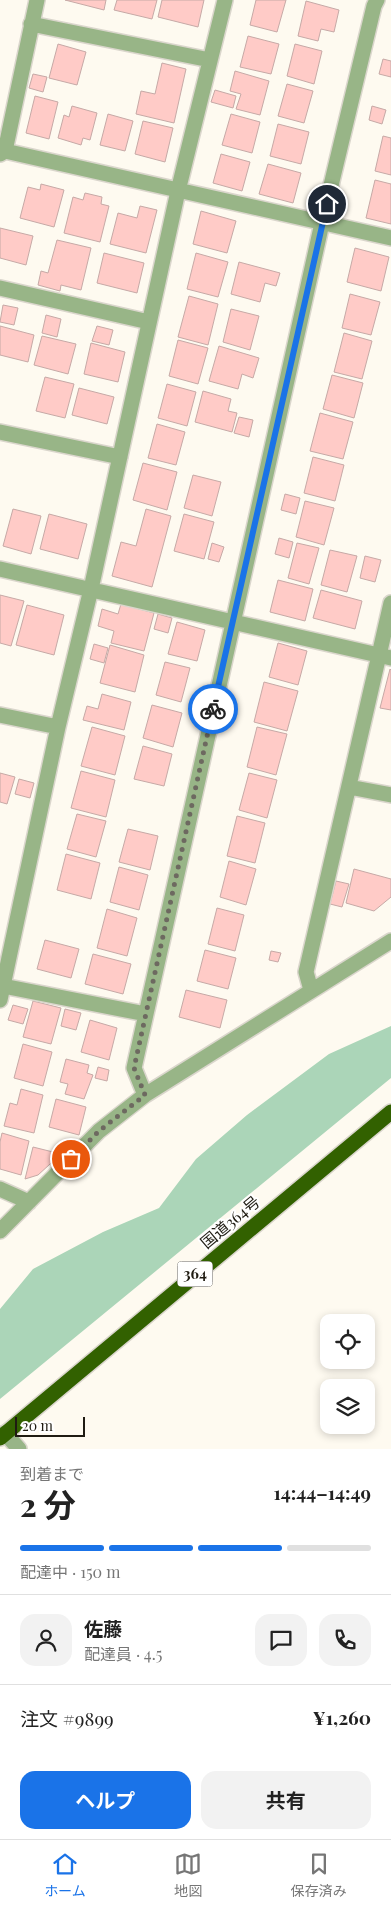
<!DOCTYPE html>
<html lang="ja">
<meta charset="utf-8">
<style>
:root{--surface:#fff;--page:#f2f2f2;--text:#222;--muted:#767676;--line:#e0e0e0;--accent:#1a73e8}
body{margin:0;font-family:"Playfair Display","Noto Sans JP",serif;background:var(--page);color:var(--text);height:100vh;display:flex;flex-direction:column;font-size:19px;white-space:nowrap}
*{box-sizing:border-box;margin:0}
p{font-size:16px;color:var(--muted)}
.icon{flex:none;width:28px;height:28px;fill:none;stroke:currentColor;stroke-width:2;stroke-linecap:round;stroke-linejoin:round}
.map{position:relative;height:1449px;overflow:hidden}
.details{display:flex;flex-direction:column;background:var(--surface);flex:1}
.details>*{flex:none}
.buttons{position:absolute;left:320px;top:1314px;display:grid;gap:10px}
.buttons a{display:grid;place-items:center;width:55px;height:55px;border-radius:10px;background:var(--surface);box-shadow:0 2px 8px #0003;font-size:25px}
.scale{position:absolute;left:15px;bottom:12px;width:70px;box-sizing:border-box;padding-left:5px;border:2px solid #1f1b12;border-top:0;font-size:14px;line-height:18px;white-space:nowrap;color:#1f1b12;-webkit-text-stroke:4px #fff;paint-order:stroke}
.pin{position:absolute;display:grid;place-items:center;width:42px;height:42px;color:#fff;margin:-21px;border:2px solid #fff;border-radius:50%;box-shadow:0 1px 5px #0007}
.courier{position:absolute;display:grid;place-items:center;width:50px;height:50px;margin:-25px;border:4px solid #1a73e8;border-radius:50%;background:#fff;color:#222;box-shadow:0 1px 6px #0007}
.head em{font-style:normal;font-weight:700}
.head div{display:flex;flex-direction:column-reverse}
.head{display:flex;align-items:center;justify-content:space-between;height:85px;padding:0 20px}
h1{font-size:32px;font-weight:700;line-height:38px}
.bar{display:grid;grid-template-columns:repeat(4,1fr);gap:8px 5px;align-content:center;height:60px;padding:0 20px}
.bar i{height:6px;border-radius:4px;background:var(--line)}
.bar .active{background:var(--accent)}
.bar p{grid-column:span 4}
.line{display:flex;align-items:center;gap:12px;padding:0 20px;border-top:1px solid var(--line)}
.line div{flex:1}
.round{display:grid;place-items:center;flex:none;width:52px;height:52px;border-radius:15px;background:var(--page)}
.button{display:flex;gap:10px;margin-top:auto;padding:10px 20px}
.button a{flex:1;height:58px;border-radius:15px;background:var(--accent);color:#fff;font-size:20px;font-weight:700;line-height:58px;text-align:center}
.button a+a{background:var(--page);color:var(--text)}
.dock{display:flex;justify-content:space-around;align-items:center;height:70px;border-top:1px solid var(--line);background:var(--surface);font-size:14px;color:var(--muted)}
.dock a{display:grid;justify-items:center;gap:2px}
.dock .active{color:var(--accent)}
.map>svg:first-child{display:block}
</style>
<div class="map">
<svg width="391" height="1449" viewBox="0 0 391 1449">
<rect width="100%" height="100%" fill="#fefaf0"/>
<path fill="#abd5b8" d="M391,1026V1078L0,1399V1309L33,1269L103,1232L159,1208L196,1159L247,1115L329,1054Z"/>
<path fill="#ffcbc7" stroke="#c6a9a6" d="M65,0H106L104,10Z
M117,0H157L152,19L114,10Z
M162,0H204L198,27L158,17Z
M256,0H286L277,32L250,25Z
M306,1L339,10L334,32L321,29L318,41L298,36Z
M248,36L279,44L271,74L240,67Z
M58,44L86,52L77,85L49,78Z
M295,44L322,51L314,84L287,76Z
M383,59L391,61V77L379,74Z
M162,63L186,69L174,123L136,114L141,91L155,94Z
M235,71L269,81L260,115L236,109L241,94L230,91Z
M33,74L47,77L43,92L29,88Z
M287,84L313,91L304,123L278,116Z
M215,90L236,96L233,108L211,102Z
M35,96L58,102L49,139L26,133Z
M72,106L97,113L90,140L83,138L81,145L58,138L64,115L69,117Z
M372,106L386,110L382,124L369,120Z
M108,114L133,121L125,151L100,145Z
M231,114L260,122L252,153L222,145Z
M143,121L173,128L165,162L135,154Z
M278,124L309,132L301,164L270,156Z
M383,136L391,138V175L375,171Z
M221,154L250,162L242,191L213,183Z
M268,164L301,173L293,203L259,194Z
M375,180L391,184V224L366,218Z
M41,184L64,190L54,227L20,218L28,187L40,190Z
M85,193L102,197L101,204L109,206L100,242L64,233L73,197L83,200Z
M140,206L157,210L146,253L110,244L118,213L137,218Z
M201,211L236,221L227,253L193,244Z
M0,228L33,236L26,265L0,258Z
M57,240L91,248L81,290L61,285L60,291L38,285L41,271L48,273Z
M355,248L389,257L381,291L347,282Z
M104,253L144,263L137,293L97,283Z
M196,253L228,262L218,297L187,289Z
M239,262L280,273L276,286L265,283L260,302L231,294Z
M350,294L380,302L371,335L342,328Z
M189,296L218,304L208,345L178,337Z
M3,305L18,308L14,325L0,322Z
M231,309L259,316L250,350L223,342Z
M46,315L61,319L57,337L42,333Z
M0,326L34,335L28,362L0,355Z
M97,326L113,330L109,345L92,341Z
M344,333L372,341L362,379L334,372Z
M42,336L76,344L68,374L34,365Z
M178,340L208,348L198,384L169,376Z
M91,343L125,352L118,382L84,374Z
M219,346L259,358L253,378L242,374L238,389L209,381Z
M332,375L363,383L354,418L323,409Z
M45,377L74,384L65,418L36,411Z
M167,384L196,392L187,426L158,418Z
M79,388L114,397L107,424L72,415Z
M203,391L231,399L228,411L237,413L232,432L195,422Z
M320,413L353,422L343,459L310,451Z
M239,417L253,420L249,437L234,433Z
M157,424L185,432L176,465L148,458Z
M313,457L344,465L335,501L304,493Z
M143,463L177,472L167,510L133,500Z
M193,475L221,482L212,516L184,508Z
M285,494L300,498L296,514L281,510Z
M305,501L334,508L324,545L296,537Z
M13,509L41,516L31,554L3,546Z
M146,509L171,516L152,587L112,576L121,542L136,546Z
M49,514L87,524L78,559L40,549Z
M184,514L214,522L204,559L174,551Z
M279,538L293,542L289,558L275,554Z
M212,543L224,547L219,562L208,559Z
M297,543L319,548L309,584L288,578Z
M330,550L357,556L347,592L321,585Z
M365,556L381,560L375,582L360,578Z
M278,580L313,589L305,621L270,612Z
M321,590L362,601L355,629L313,618Z
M0,595L24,601L11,646L0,643Z
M121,604L154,613L144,651L111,643L114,631L98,626L102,609L118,614Z
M27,605L64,615L54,655L16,645Z
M158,614L172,618L168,633L154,629Z
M177,622L205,630L197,661L168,654Z
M278,643L307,651L298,685L269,677Z
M94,644L108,648L104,663L90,659Z
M110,645L144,655L135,692L100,683Z
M165,662L190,668L181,702L156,695Z
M390,669L391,670V710L380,708Z
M264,682L298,691L287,731L254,722Z
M102,694L131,702L124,730L83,720L87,706L98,709Z
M152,705L182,713L173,747L143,738Z
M92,727L125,736L115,775L81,766Z
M257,727L287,734L276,775L247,767Z
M143,746L172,754L164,786L134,779Z
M81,771L115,780L106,817L71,808Z
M0,773L15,777L7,804L0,802Z
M249,773L277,780L267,818L239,810Z
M19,779L34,783L30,798L15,794Z
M77,814L106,821L96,857L67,849Z
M237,816L265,823L255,863L227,856Z
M128,829L158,836L150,870L119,862Z
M66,854L100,863L91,899L57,890Z
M229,861L256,869L246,905L220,897Z
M119,867L148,875L139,910L110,902Z
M354,869L391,879V897L374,911L346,903Z
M336,881L349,884L342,907L330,904Z
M217,908L244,915L235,951L208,944Z
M107,909L137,918L127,956L97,948Z
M45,940L79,949L71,978L37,969Z
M205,950L236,958L228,989L197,981Z
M271,951L281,953L278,962L269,960Z
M93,954L131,964L123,994L85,984Z
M186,990L227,1000L220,1028L179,1017Z
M33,1001L61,1008L51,1044L23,1037Z
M13,1005L28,1009L23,1024L8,1020Z
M65,1009L81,1013L76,1030L61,1026Z
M90,1020L117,1028L109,1060L81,1052Z
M23,1044L52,1052L43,1086L14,1078Z
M66,1059L89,1065L87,1073L93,1075L84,1099L65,1094L68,1084L60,1082Z
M98,1067L109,1070L107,1081L95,1078Z
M21,1089L43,1095L34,1133L4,1126L10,1103L17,1105Z
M56,1099L86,1107L79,1135L49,1127Z
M2,1133L29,1141L21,1175L0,1169V1142Z
M33,1147L61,1154L38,1175L25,1179Z"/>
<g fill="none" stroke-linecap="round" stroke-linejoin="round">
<defs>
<path id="street" d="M31,24L210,60
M5,151L391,238
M0,154L5,151L37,0
M0,288L149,322
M0,432L120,457
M0,569L391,658
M0,715L58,727
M349,787L391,795
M3,986L146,1014
M311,990L306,972L391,603
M0,1000L58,727L91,589L178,191L225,0
M145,1095L134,1068L322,223L374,6L377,0
M0,1189L29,1202
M0,1231L99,1131L145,1095L391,941
M5,1433L19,1449"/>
<path id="highway" d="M0,1438L391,1112"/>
</defs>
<use href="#street" stroke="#dad6cc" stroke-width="18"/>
<use href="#highway" stroke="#dad6cc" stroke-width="18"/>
<use href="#street" stroke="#98b587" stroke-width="15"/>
<use href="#highway" stroke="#326100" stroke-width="15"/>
</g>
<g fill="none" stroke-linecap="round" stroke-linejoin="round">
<path stroke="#6d6960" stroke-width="5" stroke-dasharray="0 9" d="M71,1159L99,1131L145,1095L134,1068L213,709"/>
<path stroke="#1a73e8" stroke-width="6" d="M213,709L327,204"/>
</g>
<g text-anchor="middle" stroke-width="4" stroke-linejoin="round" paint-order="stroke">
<rect fill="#fff" stroke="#625f59" stroke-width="1" x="177.5" y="1261.5" width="35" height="25" rx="4"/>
<g font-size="15" font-weight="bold" fill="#1f1b12">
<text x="195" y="1279">364</text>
</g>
<g font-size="16" fill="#1f1b12" stroke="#fff">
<text transform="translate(230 1222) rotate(-40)" y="6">国道364号</text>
</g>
</g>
</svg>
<div class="buttons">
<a><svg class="icon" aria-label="locate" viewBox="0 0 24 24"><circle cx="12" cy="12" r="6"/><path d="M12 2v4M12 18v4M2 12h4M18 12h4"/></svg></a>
<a><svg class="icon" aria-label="layers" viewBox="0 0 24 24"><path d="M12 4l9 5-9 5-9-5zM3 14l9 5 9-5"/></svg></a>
</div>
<div class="scale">20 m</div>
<div class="pin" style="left:71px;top:1159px;background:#ea580c"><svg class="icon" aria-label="bag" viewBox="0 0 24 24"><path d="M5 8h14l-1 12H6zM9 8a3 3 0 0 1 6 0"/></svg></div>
<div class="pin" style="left:327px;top:204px;background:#1f2937"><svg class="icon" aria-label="home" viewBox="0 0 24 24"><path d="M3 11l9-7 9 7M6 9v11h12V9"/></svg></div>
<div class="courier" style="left:213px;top:709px"><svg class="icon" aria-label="bike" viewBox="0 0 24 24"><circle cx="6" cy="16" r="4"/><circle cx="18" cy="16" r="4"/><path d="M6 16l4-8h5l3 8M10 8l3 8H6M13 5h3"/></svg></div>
</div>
<section class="details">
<div class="head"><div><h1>2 分</h1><p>到着まで</p></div><em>14:44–14:49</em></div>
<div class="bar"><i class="active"></i><i class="active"></i><i class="active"></i><i></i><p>配達中 · 150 m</p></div>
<div class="line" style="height:90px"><a class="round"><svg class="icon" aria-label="person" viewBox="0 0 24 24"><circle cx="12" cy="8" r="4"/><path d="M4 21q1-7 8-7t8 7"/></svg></a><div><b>佐藤</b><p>配達員 · 4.5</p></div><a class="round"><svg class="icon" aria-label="chat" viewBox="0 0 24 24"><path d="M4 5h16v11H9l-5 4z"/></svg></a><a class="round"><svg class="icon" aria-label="phone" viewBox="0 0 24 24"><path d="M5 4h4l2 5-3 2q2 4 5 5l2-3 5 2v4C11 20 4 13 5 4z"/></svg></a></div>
<div class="line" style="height:65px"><div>注文 #9899</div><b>¥1,260</b></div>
<div class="button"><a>ヘルプ</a><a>共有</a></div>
</section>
<nav class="dock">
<a class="active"><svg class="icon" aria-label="home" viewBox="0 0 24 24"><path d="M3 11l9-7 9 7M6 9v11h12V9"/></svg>ホーム</a>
<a><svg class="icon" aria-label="map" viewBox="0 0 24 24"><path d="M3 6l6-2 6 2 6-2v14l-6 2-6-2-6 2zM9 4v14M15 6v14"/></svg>地図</a>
<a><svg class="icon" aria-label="saved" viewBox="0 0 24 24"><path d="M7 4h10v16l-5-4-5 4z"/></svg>保存済み</a>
</nav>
